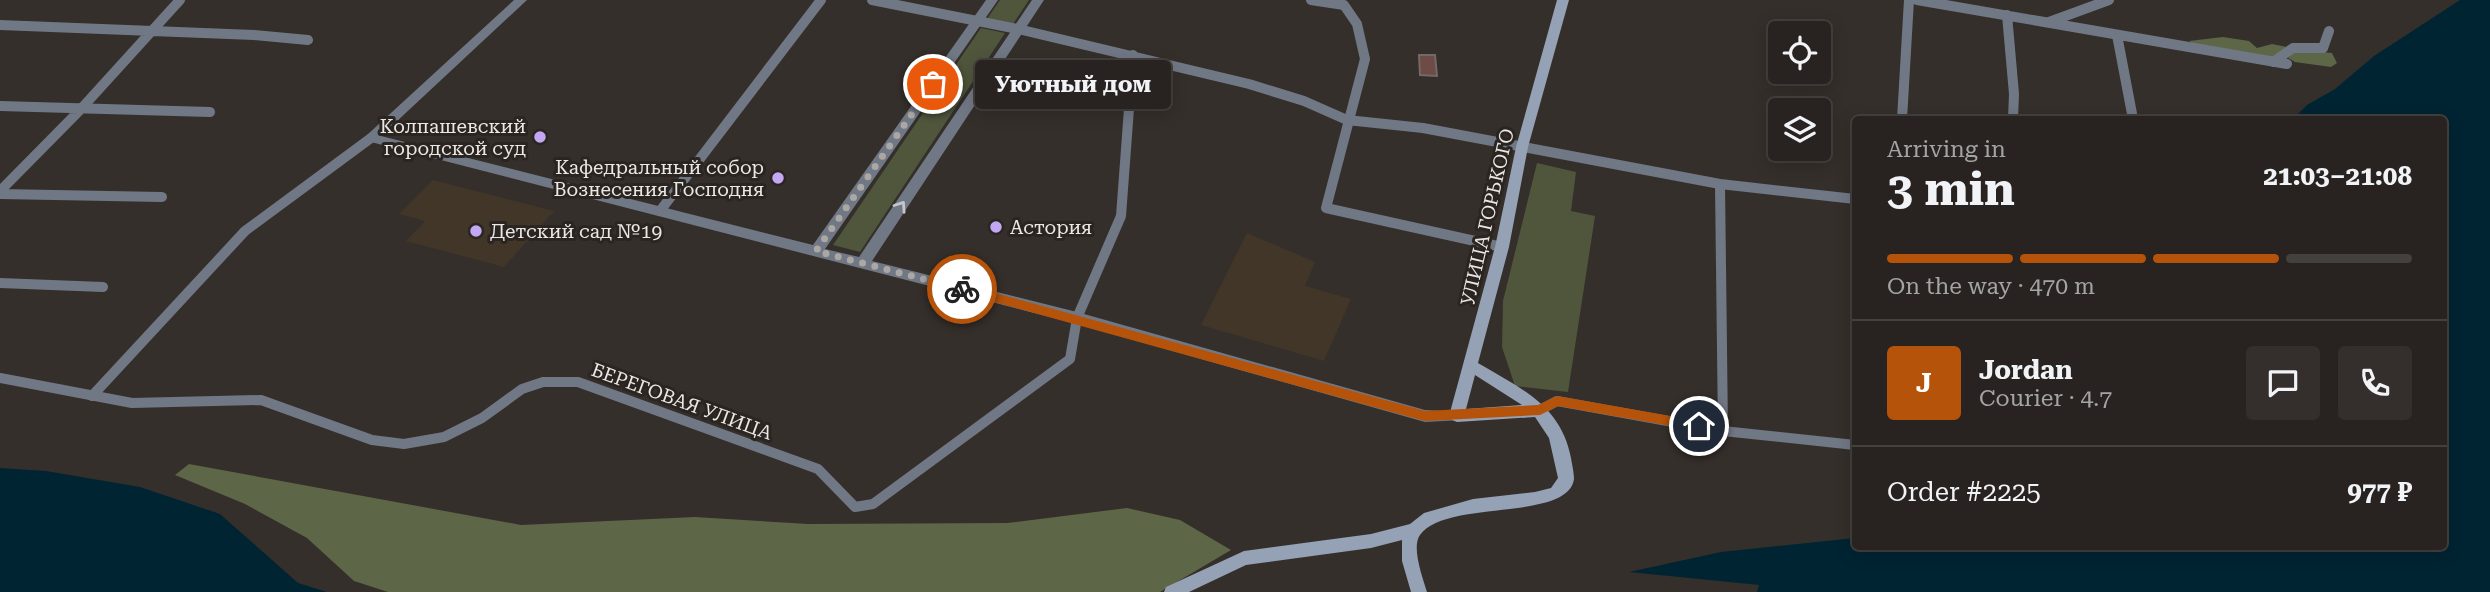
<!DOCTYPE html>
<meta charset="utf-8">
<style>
:root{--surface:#282320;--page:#342f2d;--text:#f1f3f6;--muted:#a5a4a5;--line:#44403e;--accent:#b45309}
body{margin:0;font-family:"Roboto Serif",serif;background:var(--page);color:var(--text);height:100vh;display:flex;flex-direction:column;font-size:26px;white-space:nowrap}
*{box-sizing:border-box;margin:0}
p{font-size:23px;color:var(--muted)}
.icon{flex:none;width:38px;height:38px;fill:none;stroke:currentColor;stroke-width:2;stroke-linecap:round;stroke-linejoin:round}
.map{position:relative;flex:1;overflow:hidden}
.drawer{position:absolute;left:1852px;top:116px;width:595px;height:434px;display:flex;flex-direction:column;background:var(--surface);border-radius:7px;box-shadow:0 4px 18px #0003,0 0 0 2px var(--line)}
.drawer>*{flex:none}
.fabs{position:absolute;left:1768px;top:21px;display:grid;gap:14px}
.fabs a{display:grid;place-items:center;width:63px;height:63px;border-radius:7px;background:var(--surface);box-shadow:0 4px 18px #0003,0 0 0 2px var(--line);font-size:35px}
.pin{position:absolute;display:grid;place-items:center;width:60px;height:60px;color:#fff;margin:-30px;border:4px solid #fff;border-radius:50%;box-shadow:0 2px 7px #0007}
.courier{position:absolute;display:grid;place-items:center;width:70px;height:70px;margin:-35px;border:5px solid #b45309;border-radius:50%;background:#fff;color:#222;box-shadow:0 2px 9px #0007}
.bubble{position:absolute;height:49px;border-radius:7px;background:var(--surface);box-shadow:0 4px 18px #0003,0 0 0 2px var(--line);font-size:23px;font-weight:700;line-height:49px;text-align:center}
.overview em{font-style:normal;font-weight:700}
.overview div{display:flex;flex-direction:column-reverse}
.overview{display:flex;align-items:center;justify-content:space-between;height:119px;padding:0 35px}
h1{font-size:46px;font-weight:700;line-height:52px}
.bar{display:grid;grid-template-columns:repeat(4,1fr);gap:10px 7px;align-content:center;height:84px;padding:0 35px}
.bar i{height:9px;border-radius:5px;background:var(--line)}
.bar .current{background:var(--accent)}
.bar p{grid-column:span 4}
.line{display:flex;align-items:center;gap:18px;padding:0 35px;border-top:2px solid var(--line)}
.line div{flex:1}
.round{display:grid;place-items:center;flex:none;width:74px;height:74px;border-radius:7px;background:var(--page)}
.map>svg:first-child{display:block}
</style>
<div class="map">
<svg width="2490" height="592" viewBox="0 0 2490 592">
<rect width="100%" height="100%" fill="#352f2b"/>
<path fill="#413627" d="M433,180L554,211L504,267L406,241L425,221L399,214Z
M1247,233L1315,262L1305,286L1351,299L1324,361L1201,325Z"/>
<path fill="#4f563c" d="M1000,0H1029L1013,24L987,19Z
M981,28L1005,33L860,252L833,245Z
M1537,163L1576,172L1571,211L1595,216L1568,392L1515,386L1502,347L1503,301Z"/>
<path fill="#5d6647" d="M2223,37L2249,41L2257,48L2272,44L2287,47L2273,60L2198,47L2189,41Z
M2296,50L2332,53L2337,63L2331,67L2295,62L2288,58Z
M189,464L521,525L695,517L808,524L1007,523L1127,508L1180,520L1231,550L1160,592H388L354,581L307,538L245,504L175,475Z"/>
<path fill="#002432" d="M2460,0H2490V592H1757L1759,585L1629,572L1721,552L1855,538V546H2443V119H2293L2307,105L2335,89L2374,56Z
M0,468L46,471L140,487L220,514L298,583L327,592H0Z"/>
<path fill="#6e4b47" stroke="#726968" stroke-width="2" d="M1419,55H1435L1437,76L1420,75Z"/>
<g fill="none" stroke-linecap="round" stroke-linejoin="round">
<path stroke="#717885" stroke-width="10" d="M872,0L1018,29L1249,84L1304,101L1347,120L1423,128L1720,184L1855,199
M1311,0L1344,5L1357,24L1365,59L1326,208L1502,247
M1917,0L2287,64
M2007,15L2014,94L2013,119
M2049,22L2109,0
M0,25L254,35L308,40
M2117,35L2133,119
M2273,62L2293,48H2323L2329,31
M0,106L210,112
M1902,119L1909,0
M1720,184L1723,431
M0,191L80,110L180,0
M0,194L162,197
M660,211L821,0
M0,283L103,287
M0,378L132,403L261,400L372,440L404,444L444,437L482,418L522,389L543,382H578L818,469L855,507L873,504L1070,359L1077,318L1121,216L1133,55
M92,396L245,231L371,138
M1540,410L1557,401L1723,431L1855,445"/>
<path fill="#717885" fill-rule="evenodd" d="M514,0H527L381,136L813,245L986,0H998L825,249L859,257L1032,0H1044L872,261L1077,312L1425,410L1462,412L1465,416L1462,420L1425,422L1077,324L367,141L365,138L367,135Z"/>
<path fill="#95a1b5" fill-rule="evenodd" d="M1557,0H1569L1528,147L1509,247L1478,363C1520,388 1561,405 1571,458C1572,464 1574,473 1574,479C1568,522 1445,499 1420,535C1411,547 1423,579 1427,592H1411L1402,561V540L1371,548L1246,565L1189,592H1164L1166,587L1244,551L1371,534L1410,524L1424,513L1473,499L1535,492L1551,488L1558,478L1549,438L1535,417L1457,422L1452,420L1449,416L1495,247L1516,147ZM1475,375L1522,405L1466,409Z"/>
</g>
<defs><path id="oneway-chevron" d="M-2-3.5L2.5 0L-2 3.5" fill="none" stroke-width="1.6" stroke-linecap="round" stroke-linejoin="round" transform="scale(1.75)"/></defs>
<use stroke="#c6c6c8" href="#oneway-chevron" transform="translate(901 206) rotate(-56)"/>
<path fill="#b45309" d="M962,284L1425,411L1538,405L1557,396L1699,421L1706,426L1699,431L1558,406L1540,415L1425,421L958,292V286Z"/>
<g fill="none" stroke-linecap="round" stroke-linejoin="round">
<path stroke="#aba7a3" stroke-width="7" stroke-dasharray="0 12.6" d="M933,84L816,251L962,289"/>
</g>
<g fill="#c2a8f2" stroke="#2b2521" stroke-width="2.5">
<circle cx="540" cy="137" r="7"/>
<circle cx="778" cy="178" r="7"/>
<circle cx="996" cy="227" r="7"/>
<circle cx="476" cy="231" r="7"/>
</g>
<g text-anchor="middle" stroke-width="6" stroke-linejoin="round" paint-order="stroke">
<g font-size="19" fill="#ebe7e4" stroke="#2b2521" text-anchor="end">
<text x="526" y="133">Колпашевский<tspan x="526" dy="22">городской суд</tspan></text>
<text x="764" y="174">Кафедральный собор<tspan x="764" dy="22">Вознесения Господня</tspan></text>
<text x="1010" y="234" text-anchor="start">Астория</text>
<text x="490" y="238" text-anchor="start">Детский сад №19</text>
</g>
<g font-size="19" fill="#ebe7e4" stroke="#2b2521">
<text transform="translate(1487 217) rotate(-77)" y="7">УЛИЦА ГОРЬКОГО</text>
<text transform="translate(682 401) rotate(20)" y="7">БЕРЕГОВАЯ УЛИЦА</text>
</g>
</g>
</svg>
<div class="fabs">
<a><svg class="icon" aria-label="locate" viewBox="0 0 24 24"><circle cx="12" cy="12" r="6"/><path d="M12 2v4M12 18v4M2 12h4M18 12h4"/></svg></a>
<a><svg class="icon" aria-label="layers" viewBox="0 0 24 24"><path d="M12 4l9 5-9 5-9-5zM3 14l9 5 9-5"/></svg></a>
</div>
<div class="pin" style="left:933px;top:84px;background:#ea580c"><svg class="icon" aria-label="bag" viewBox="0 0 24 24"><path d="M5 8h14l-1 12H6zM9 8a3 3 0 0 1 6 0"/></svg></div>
<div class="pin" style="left:1699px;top:426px;background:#1f2937"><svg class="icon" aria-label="home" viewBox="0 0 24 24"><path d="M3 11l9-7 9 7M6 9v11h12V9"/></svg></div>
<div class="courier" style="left:962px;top:289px"><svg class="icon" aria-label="bike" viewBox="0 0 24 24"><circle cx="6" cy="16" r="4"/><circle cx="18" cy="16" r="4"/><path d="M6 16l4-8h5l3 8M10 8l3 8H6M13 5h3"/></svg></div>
<div class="bubble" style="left:975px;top:60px;width:196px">Уютный дом</div>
<section class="drawer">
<div class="overview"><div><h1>3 min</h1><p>Arriving in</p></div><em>21:03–21:08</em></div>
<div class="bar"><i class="current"></i><i class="current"></i><i class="current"></i><i></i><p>On the way · 470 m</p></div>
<div class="line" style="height:126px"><b class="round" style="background:var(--accent);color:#fff">J</b><div><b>Jordan</b><p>Courier · 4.7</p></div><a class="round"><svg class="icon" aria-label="chat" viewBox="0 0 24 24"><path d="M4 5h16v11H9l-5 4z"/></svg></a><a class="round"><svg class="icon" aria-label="phone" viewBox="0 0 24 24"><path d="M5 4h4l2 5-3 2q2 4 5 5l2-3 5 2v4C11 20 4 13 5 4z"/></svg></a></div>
<div class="line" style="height:91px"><div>Order #2225</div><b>977 ₽</b></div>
</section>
</div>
